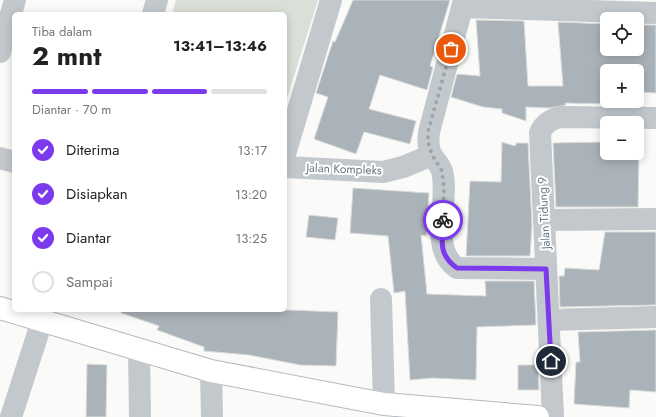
<!DOCTYPE html>
<html lang="id">
<meta charset="utf-8">
<style>
:root{--surface:#fff;--page:#f2f2f2;--text:#222;--muted:#767676;--line:#e0e0e0;--accent:#7c3aed}
body{margin:0;font-family:Jost,sans-serif;background:var(--page);color:var(--text);height:100vh;display:flex;flex-direction:column;font-size:15px;white-space:nowrap}
*{box-sizing:border-box;margin:0}
p{font-size:13px;color:var(--muted)}
.icon{flex:none;width:22px;height:22px;fill:none;stroke:currentColor;stroke-width:2;stroke-linecap:round;stroke-linejoin:round}
.map{position:relative;flex:1;overflow:hidden}
.details{position:absolute;left:12px;top:12px;width:275px;height:300px;display:flex;flex-direction:column;background:var(--surface);border-radius:6px;box-shadow:0 2px 10px #0003}
.details>*{flex:none}
.buttons{position:absolute;left:600px;top:12px;display:grid;gap:8px}
.buttons a{display:grid;place-items:center;width:44px;height:44px;border-radius:6px;background:var(--surface);box-shadow:0 2px 10px #0003;font-size:20px}
.pin{position:absolute;display:grid;place-items:center;width:34px;height:34px;color:#fff;margin:-17px;border:2px solid #fff;border-radius:50%;box-shadow:0 1px 4px #0007}
.courier{position:absolute;display:grid;place-items:center;width:40px;height:40px;margin:-20px;border:3px solid #7c3aed;border-radius:50%;background:#fff;color:#222;box-shadow:0 1px 5px #0007}
.overview em{font-style:normal;font-weight:700}
.overview div{display:flex;flex-direction:column-reverse}
.overview{display:flex;align-items:center;justify-content:space-between;height:68px;padding:0 20px}
h1{font-size:26px;font-weight:700;line-height:30px}
.bar{display:grid;grid-template-columns:repeat(4,1fr);gap:6px 4px;align-content:center;height:48px;padding:0 20px}
.bar i{height:5px;border-radius:3px;background:var(--line)}
.bar .current{background:var(--accent)}
.bar p{grid-column:span 4}
ol{padding:0 20px;list-style:none}
li{display:flex;align-items:center;gap:12px;height:44px}
li p{margin-inline-start:auto}
li .icon{padding:4px;border-radius:50%;background:var(--accent);color:#fff;stroke-width:4}
li:last-child{color:var(--muted)}
li i{width:22px;height:22px;border:2px solid var(--line);border-radius:50%}
.map>svg:first-child{display:block}
</style>
<div class="map">
<svg width="656" height="417" viewBox="0 0 656 417">
<rect width="100%" height="100%" fill="#fafaf8"/>
<path fill="#dadfd7" d="M176,0H318L285,105V14H172Z"/>
<path fill="#aab3b9" stroke="#dcdcda" fill-rule="evenodd" d="M353,0H450L430,66L433,67L427,90L380,75L369,109L416,121L410,144L364,132L356,154L314,139L328,97L316,93L333,41L335,42Z
M476,20L524,21L528,86H563L558,22L607,24V49H637V25H656V93L638,92V105L565,103L566,105L549,108L526,107V121L502,113V109L483,107L451,97L457,74L480,76ZM607,71H637V101H607Z
M502,142L515,146L516,143H528L532,225L530,256H466L470,181L501,182Z
M602,142V153H639L638,207H556L553,143Z
M353,188L429,193L426,236L421,235L427,294L486,296L485,281H534L536,325L477,327L476,380L432,378L410,380L405,291L394,293L388,236L350,233Z
M309,215L338,218L335,240L306,237Z
M605,232H656V305L560,307L559,276H564L565,268L599,270Z
M121,310H288L338,312L336,366L300,365L249,355L204,351V347L157,330L159,326L121,313Z
M656,330V392L630,390L629,408L574,404L576,362H580L578,332Z
M87,364L107,365L106,417H86Z
M518,365H538L539,390H518Z"/>
<g fill="none" stroke-linecap="round" stroke-linejoin="round">
<defs>
<path id="secondary" d="M0,308L211,371L384,404L538,417"/>
</defs>
<use href="#secondary" stroke="#b3babf" stroke-width="24"/>
<path stroke="#c3c8cc" stroke-width="22" d="M464,0L429,132C428,140 428,149 432,156C436,161 440,165 442,171C450,202 428,248 457,268L546,269
M462,7L656,13
M153,14L157,0
M0,52L15,0
M285,154L331,0
M0,158L14,162
M285,167L383,172L403,167L432,155
M544,220L656,219
M381,299L384,404
M549,320L656,317
M139,351L140,417
M211,371L212,417
M11,417L42,321
M553,417L540,133C544,123 551,119 561,117L656,118"/>
<use href="#secondary" stroke="#fff" stroke-width="22"/>
</g>
<g fill="none" stroke-linecap="round" stroke-linejoin="round">
<path stroke="#99a4ac" stroke-width="4" stroke-dasharray="0 7.2" d="M443,220L444,188L442,171L432,155L428,142V132L451,49"/>
<path stroke="#7c3aed" stroke-width="5" d="M443,220C442,240 438,255 457,268L546,269L551,361"/>
</g>
<g text-anchor="middle" stroke-width="4" stroke-linejoin="round" paint-order="stroke">
<g font-size="12" fill="#657683" stroke="#fff">
<text transform="translate(344 169) rotate(2)" y="4">Jalan Kompleks</text>
<text transform="translate(544 213) rotate(-93)" y="4">Jalan Tidung 9</text>
</g>
</g>
</svg>
<div class="buttons">
<a><svg class="icon" aria-label="locate" viewBox="0 0 24 24"><circle cx="12" cy="12" r="6"/><path d="M12 2v4M12 18v4M2 12h4M18 12h4"/></svg></a>
<a>+</a>
<a>−</a>
</div>
<div class="pin" style="left:451px;top:49px;background:#ea580c"><svg class="icon" aria-label="bag" viewBox="0 0 24 24"><path d="M5 8h14l-1 12H6zM9 8a3 3 0 0 1 6 0"/></svg></div>
<div class="pin" style="left:551px;top:361px;background:#1f2937"><svg class="icon" aria-label="home" viewBox="0 0 24 24"><path d="M3 11l9-7 9 7M6 9v11h12V9"/></svg></div>
<div class="courier" style="left:443px;top:220px"><svg class="icon" aria-label="bike" viewBox="0 0 24 24"><circle cx="6" cy="16" r="4"/><circle cx="18" cy="16" r="4"/><path d="M6 16l4-8h5l3 8M10 8l3 8H6M13 5h3"/></svg></div>
<section class="details">
<div class="overview"><div><h1>2 mnt</h1><p>Tiba dalam</p></div><em>13:41–13:46</em></div>
<div class="bar"><i class="current"></i><i class="current"></i><i class="current"></i><i></i><p>Diantar · 70 m</p></div>
<ol>
<li><svg class="icon" aria-label="check" viewBox="0 0 24 24"><path d="M5 12l5 5 9-10"/></svg>Diterima<p>13:17</p></li>
<li><svg class="icon" aria-label="check" viewBox="0 0 24 24"><path d="M5 12l5 5 9-10"/></svg>Disiapkan<p>13:20</p></li>
<li><svg class="icon" aria-label="check" viewBox="0 0 24 24"><path d="M5 12l5 5 9-10"/></svg>Diantar<p>13:25</p></li>
<li><i></i>Sampai</li>
</ol>
</section>
</div>
